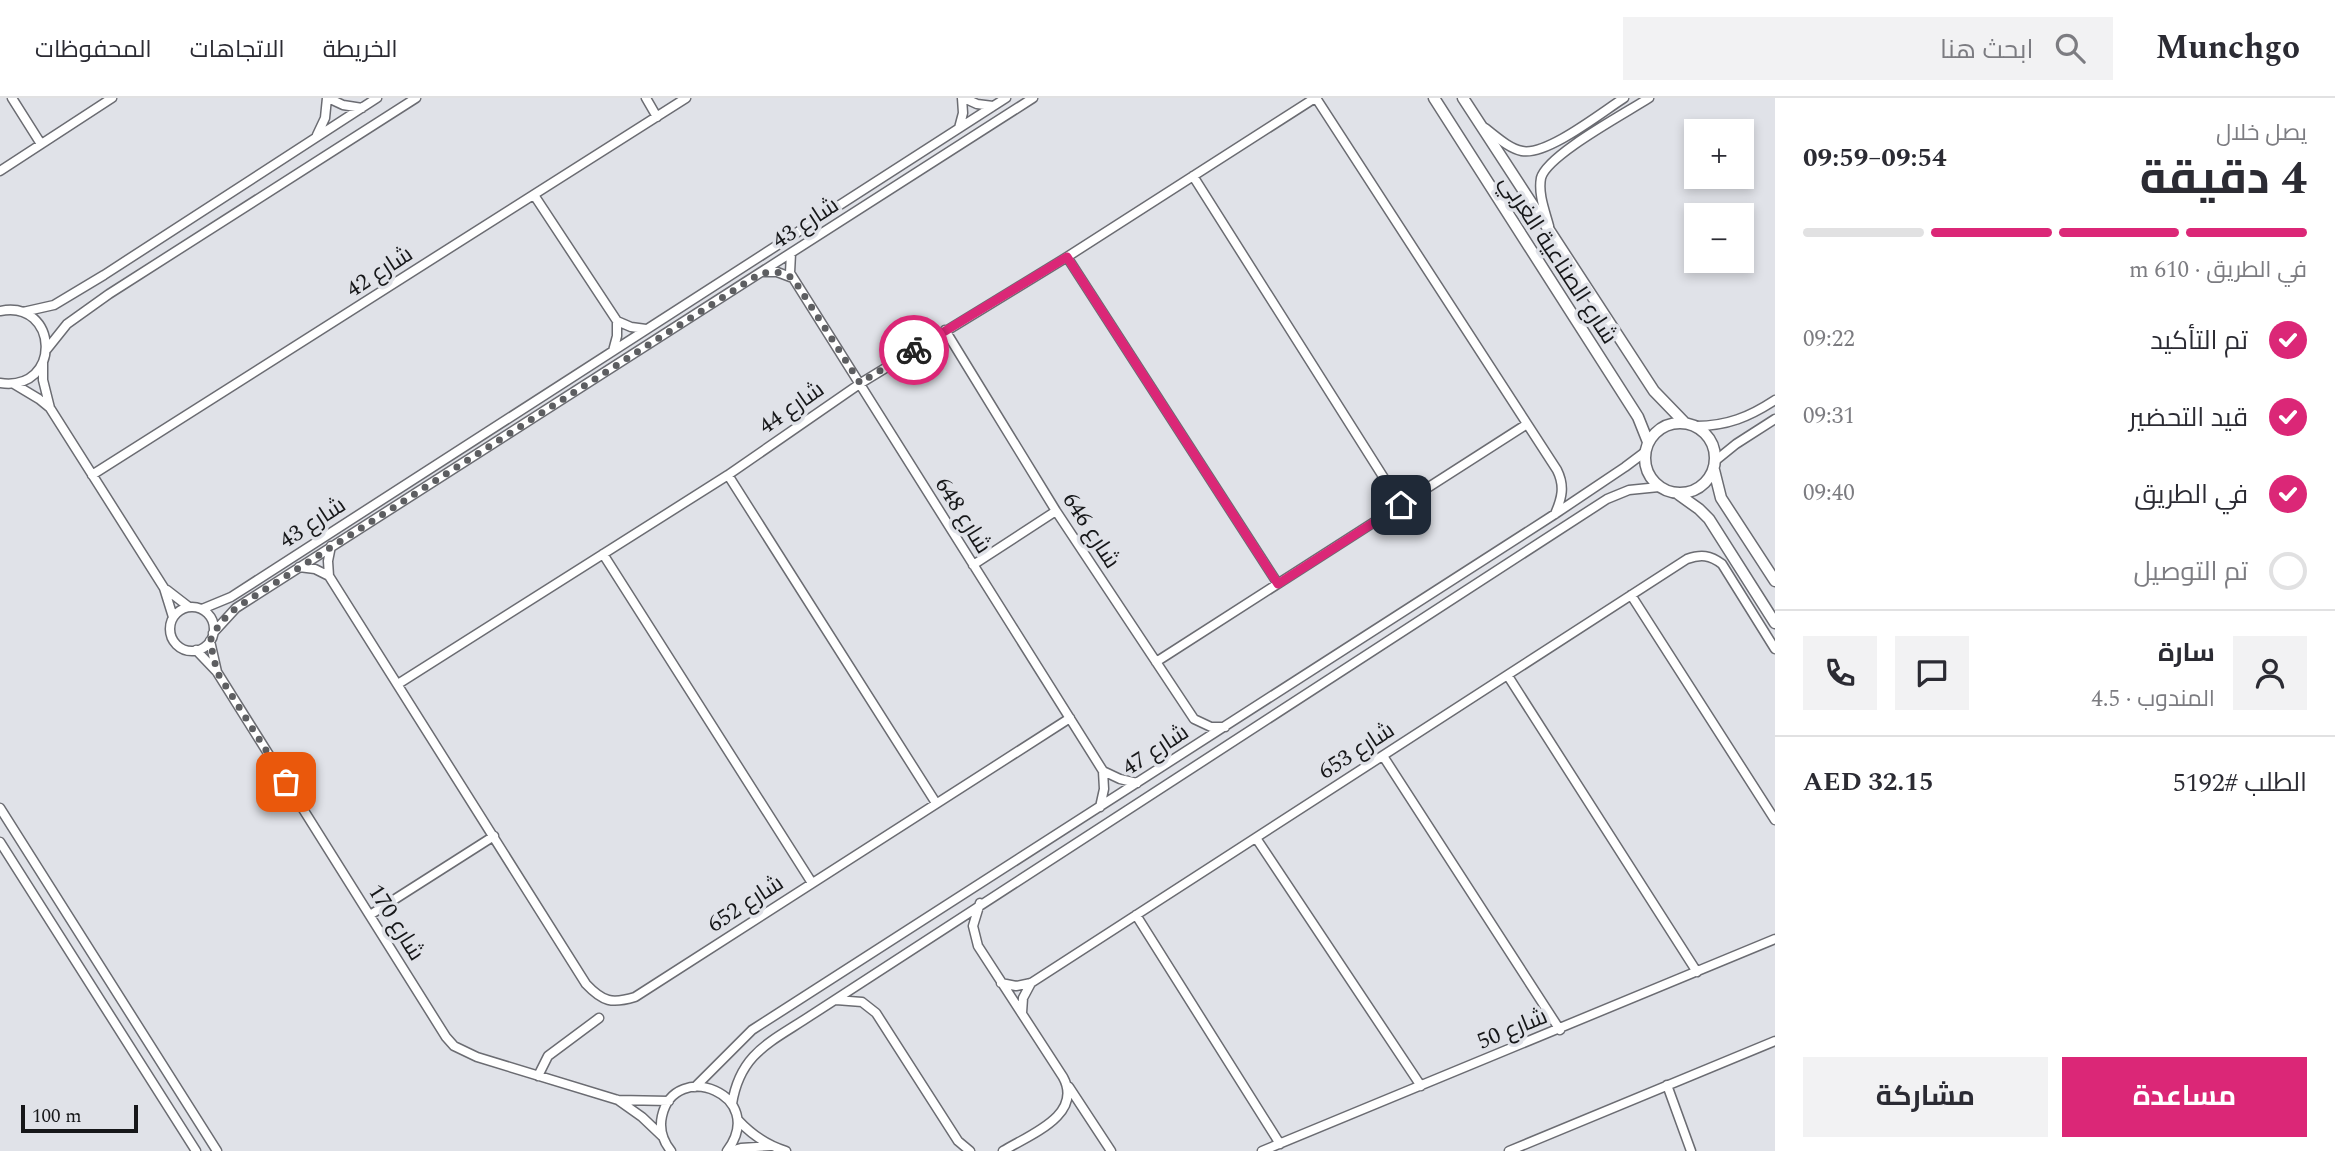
<!DOCTYPE html>
<html lang="ar">
<meta charset="utf-8">
<style>
:root{--surface:#fff;--page:#f2f2f3;--text:#2b2b33;--muted:#7c7c81;--line:#e1e1e2;--accent:#db2777}
body{margin:0;font-family:Spectral,Cairo,serif;background:var(--page);color:var(--text);direction:rtl;height:100vh;display:flex;flex-direction:column;font-size:26px;white-space:nowrap}
*{box-sizing:border-box;margin:0}
p{font-size:23px;color:var(--muted)}
.icon{flex:none;width:38px;height:38px;fill:none;stroke:currentColor;stroke-width:2;stroke-linecap:round;stroke-linejoin:round}
.map{position:relative;flex:1;overflow:hidden;direction:ltr}
.drawer{display:flex;flex-direction:column;background:var(--surface);width:560px}
.drawer>*{flex:none}
.controls{position:absolute;left:1684px;top:21px;display:grid;gap:14px}
.controls a{display:grid;place-items:center;width:70px;height:70px;border-radius:0px;background:var(--surface);box-shadow:0 4px 10px #0003;font-size:35px}
.scale{position:absolute;left:21px;bottom:18px;width:117px;box-sizing:border-box;padding-left:7px;border:4px solid #161719;border-top:0;font-size:19px;line-height:24px;white-space:nowrap;color:#161719;-webkit-text-stroke:5px #e0e2e8;paint-order:stroke}
.pin{position:absolute;display:grid;place-items:center;width:60px;height:60px;color:#fff;margin:-30px;border-radius:14px;box-shadow:0 4px 10px #0006}
.courier{position:absolute;display:grid;place-items:center;width:70px;height:70px;margin:-35px;border:5px solid #db2777;border-radius:50%;background:#fff;color:#222;box-shadow:0 2px 9px #0007}
.head em{font-style:normal;font-weight:700}
.head div{display:flex;flex-direction:column-reverse}
.head{display:flex;align-items:center;justify-content:space-between;height:119px;padding:0 28px}
h1{font-size:46px;font-weight:700;line-height:52px}
.bar{display:grid;grid-template-columns:repeat(4,1fr);gap:10px 7px;align-content:center;height:84px;padding:0 28px}
.bar i{height:9px;border-radius:5px;background:var(--line)}
.bar .selected{background:var(--accent)}
.bar p{grid-column:span 4}
.line{display:flex;align-items:center;gap:18px;padding:0 28px;border-top:2px solid var(--line)}
.line div{flex:1}
.round{display:grid;place-items:center;flex:none;width:74px;height:74px;border-radius:0px;background:var(--page)}
ol{padding:0 28px;list-style:none}
li{display:flex;align-items:center;gap:21px;height:77px}
li p{margin-inline-start:auto}
li .icon{padding:7px;border-radius:50%;background:var(--accent);color:#fff;stroke-width:4}
li:last-child{color:var(--muted)}
li i{width:38px;height:38px;border:4px solid var(--line);border-radius:50%}
.cta{display:flex;gap:14px;margin-top:auto;padding:14px 28px}
.cta a{flex:1;height:80px;border-radius:0px;background:var(--accent);color:#fff;font-size:28px;font-weight:700;line-height:80px;text-align:center}
.cta a+a{background:var(--page);color:var(--text)}
header{display:flex;align-items:center;gap:42px;box-sizing:border-box;height:98px;padding:0 35px;background:var(--surface);border-bottom:2px solid var(--line)}
header strong{font-size:33px}
nav{display:flex;gap:38px;margin-inline-start:auto;font-size:24px}
.search{width:490px;height:63px;background:var(--page);display:flex;align-items:center;gap:18px;box-sizing:border-box;padding:0 24px;border-radius:0px;color:var(--muted);font-size:26px}
main{display:flex;flex:1;min-height:0}
.map>svg:first-child{display:block}
</style>
<header>
<strong>Munchgo</strong>
<div class="search"><svg class="icon" aria-label="search" viewBox="0 0 24 24"><circle cx="10" cy="10" r="6"/><path d="M15 15l6 6"/></svg>ابحث هنا</div>
<nav><a>الخريطة</a><a>الاتجاهات</a><a>المحفوظات</a></nav>
</header>
<main>
<section class="drawer">
<div class="head"><div><h1>4 دقيقة</h1><p>يصل خلال</p></div><em>09:54–09:59</em></div>
<div class="bar"><i class="selected"></i><i class="selected"></i><i class="selected"></i><i></i><p>في الطريق · 610 m</p></div>
<ol>
<li><svg class="icon" aria-label="check" viewBox="0 0 24 24"><path d="M5 12l5 5 9-10"/></svg>تم التأكيد<p>09:22</p></li>
<li><svg class="icon" aria-label="check" viewBox="0 0 24 24"><path d="M5 12l5 5 9-10"/></svg>قيد التحضير<p>09:31</p></li>
<li><svg class="icon" aria-label="check" viewBox="0 0 24 24"><path d="M5 12l5 5 9-10"/></svg>في الطريق<p>09:40</p></li>
<li><i></i>تم التوصيل</li>
</ol>
<div class="line" style="height:126px"><a class="round"><svg class="icon" aria-label="person" viewBox="0 0 24 24"><circle cx="12" cy="8" r="4"/><path d="M4 21q1-7 8-7t8 7"/></svg></a><div><b>سارة</b><p>المندوب · 4.5</p></div><a class="round"><svg class="icon" aria-label="chat" viewBox="0 0 24 24"><path d="M4 5h16v11H9l-5 4z"/></svg></a><a class="round"><svg class="icon" aria-label="phone" viewBox="0 0 24 24"><path d="M5 4h4l2 5-3 2q2 4 5 5l2-3 5 2v4C11 20 4 13 5 4z"/></svg></a></div>
<div class="line" style="height:91px"><div>الطلب #5192</div><b>AED 32.15</b></div>
<div class="cta"><a>مساعدة</a><a>مشاركة</a></div>
</section>
<div class="map">
<svg width="1775" height="1053" viewBox="0 0 1775 1053">
<rect width="100%" height="100%" fill="#e0e2e8"/>
<g fill="none" stroke-linecap="round" stroke-linejoin="round">
<defs>
<path id="minor" d="M12,0L41,46
M328,0L343,7L362,10
M646,0L657,19
M964,0L977,6L993,8
M1316,0L1557,372C1565,388 1562,400 1555,416
M959,30L963,15L962,0
M1485,30C1496,38 1508,50 1522,53C1547,58 1602,14 1624,0
M317,37L325,20L327,0
M0,73L112,0
M1193,78L1401,407
M534,97L617,223V238L613,253
M1549,128C1545,113 1538,96 1541,80C1547,57 1626,15 1649,0
M791,155L790,175L1103,673L1104,691L1100,709
M1067,159L1278,486
M763,174H777L793,180
M0,213C59,201 63,294 0,285
M23,214L54,207L104,177L377,0
M617,223L631,229L646,231
M945,232L1056,413L1194,621L1211,629H1225
M47,251L67,226L109,196L416,0
M43,265V282L50,310
M14,286L39,301L50,310L164,490L173,519
M1696,328C1727,328 1749,319 1775,302
M1715,363L1736,346L1775,321
M92,377L686,0
M728,377L936,705
M331,448L328,463L329,478L586,886C603,904 612,906 635,899L1070,620
M603,456L812,785
M973,467L1056,413
M299,469L315,471L329,478
M167,492L189,509
M1631,497L1775,722
M170 531a22 22 0 1 1 44 0a22 22 0 1 1-44 0Z
M202,511L231,499L1006,0
M213,535L236,510L1033,0
M210,543L217,574
M196,552L217,574L446,939L454,948L477,959L618,1002L669,1003
M1156,564L1527,326
M1508,578L1697,874
M398,586L728,377L861,285L1067,159L1315,0
M1383,658L1560,932
M1103,673L1120,681L1137,685
M0,710L217,1053
M1256,740L1421,988
M0,744L196,1053
M980,805L973,828L978,848L1063,979C1084,1017 1029,1037 1003,1053
M370,817L494,738
M1136,817L1280,1046
M1001,885L1016,888L1031,885L1687,461C1701,456 1710,457 1722,466L1775,551
M836,902L862,904L876,915L958,1043L970,1053
M1022,915L1023,900L1031,885
M538,978L548,958L599,920
M1667,987L1691,1053
M695,989L752,932L1555,416L1625,369L1645,354
M1069,989L1111,1053
M618,1002L642,1019L662,1038
M732,1006C740,955 771,944 810,918L1607,401L1629,392L1659,389
M738,1022C752,1037 766,1047 786,1053
M671,1053C663,1043 659,1031 662,1018C675,960 769,997 727,1053
M730,1053L741,1050L770,1048
M1262,1053L1775,841
M1509,1053L1775,943"/>
<path id="major" d="M1434,0L1638,319L1648,344
M1463,0L1654,293L1684,324
M1645 360a35 35 0 1 1 70 0a35 35 0 1 1-70 0Z
M1714,372L1721,400L1775,483
M1678,396L1699,411L1709,421L1775,525"/>
</defs>
<use href="#minor" stroke="#6b6c72" stroke-width="11"/>
<use href="#major" stroke="#6b6c72" stroke-width="13"/>
<use href="#minor" stroke="#fff" stroke-width="8"/>
<use href="#major" stroke="#fff" stroke-width="10"/>
</g>
<g fill="none" stroke-linecap="round" stroke-linejoin="round">
<path stroke="#5d5e61" stroke-width="7" stroke-dasharray="0 12.6" d="M286,684L217,574L210,543L220,525L236,510L761,175L777,174L793,180L860,285L914,252"/>
<path stroke="#db2777" stroke-width="9" d="M914,252L1067,159L1278,486L1401,407"/>
</g>
<g text-anchor="middle" stroke-width="7" stroke-linejoin="round" paint-order="stroke">
<g font-size="23" fill="#161719" stroke="#e0e2e8">
<text transform="translate(805 124) rotate(-33)" y="8">شارع 43</text>
<text transform="translate(1559 161) rotate(57)" y="8">شارع الصناعية الغربي</text>
<text transform="translate(379 173) rotate(-33)" y="8">شارع 42</text>
<text transform="translate(791 309) rotate(-35)" y="8">شارع 44</text>
<text transform="translate(964 417) rotate(58)" y="8">شارع 648</text>
<text transform="translate(312 424) rotate(-33)" y="8">شارع 43</text>
<text transform="translate(1092 432) rotate(57)" y="8">شارع 646</text>
<text transform="translate(1155 651) rotate(-33)" y="8">شارع 47</text>
<text transform="translate(1356 652) rotate(-33)" y="8">شارع 653</text>
<text transform="translate(745 805) rotate(-33)" y="8">شارع 652</text>
<text transform="translate(397 824) rotate(58)" y="8">شارع 170</text>
<text transform="translate(1512 930) rotate(-22)" y="8">شارع 50</text>
</g>
</g>
</svg>
<div class="controls">
<a>+</a>
<a>−</a>
</div>
<div class="scale">100 m</div>
<div class="pin" style="left:286px;top:684px;background:#ea580c"><svg class="icon" aria-label="bag" viewBox="0 0 24 24"><path d="M5 8h14l-1 12H6zM9 8a3 3 0 0 1 6 0"/></svg></div>
<div class="pin" style="left:1401px;top:407px;background:#1f2937"><svg class="icon" aria-label="home" viewBox="0 0 24 24"><path d="M3 11l9-7 9 7M6 9v11h12V9"/></svg></div>
<div class="courier" style="left:914px;top:252px"><svg class="icon" aria-label="bike" viewBox="0 0 24 24"><circle cx="6" cy="16" r="4"/><circle cx="18" cy="16" r="4"/><path d="M6 16l4-8h5l3 8M10 8l3 8H6M13 5h3"/></svg></div>
</div>
</main>
